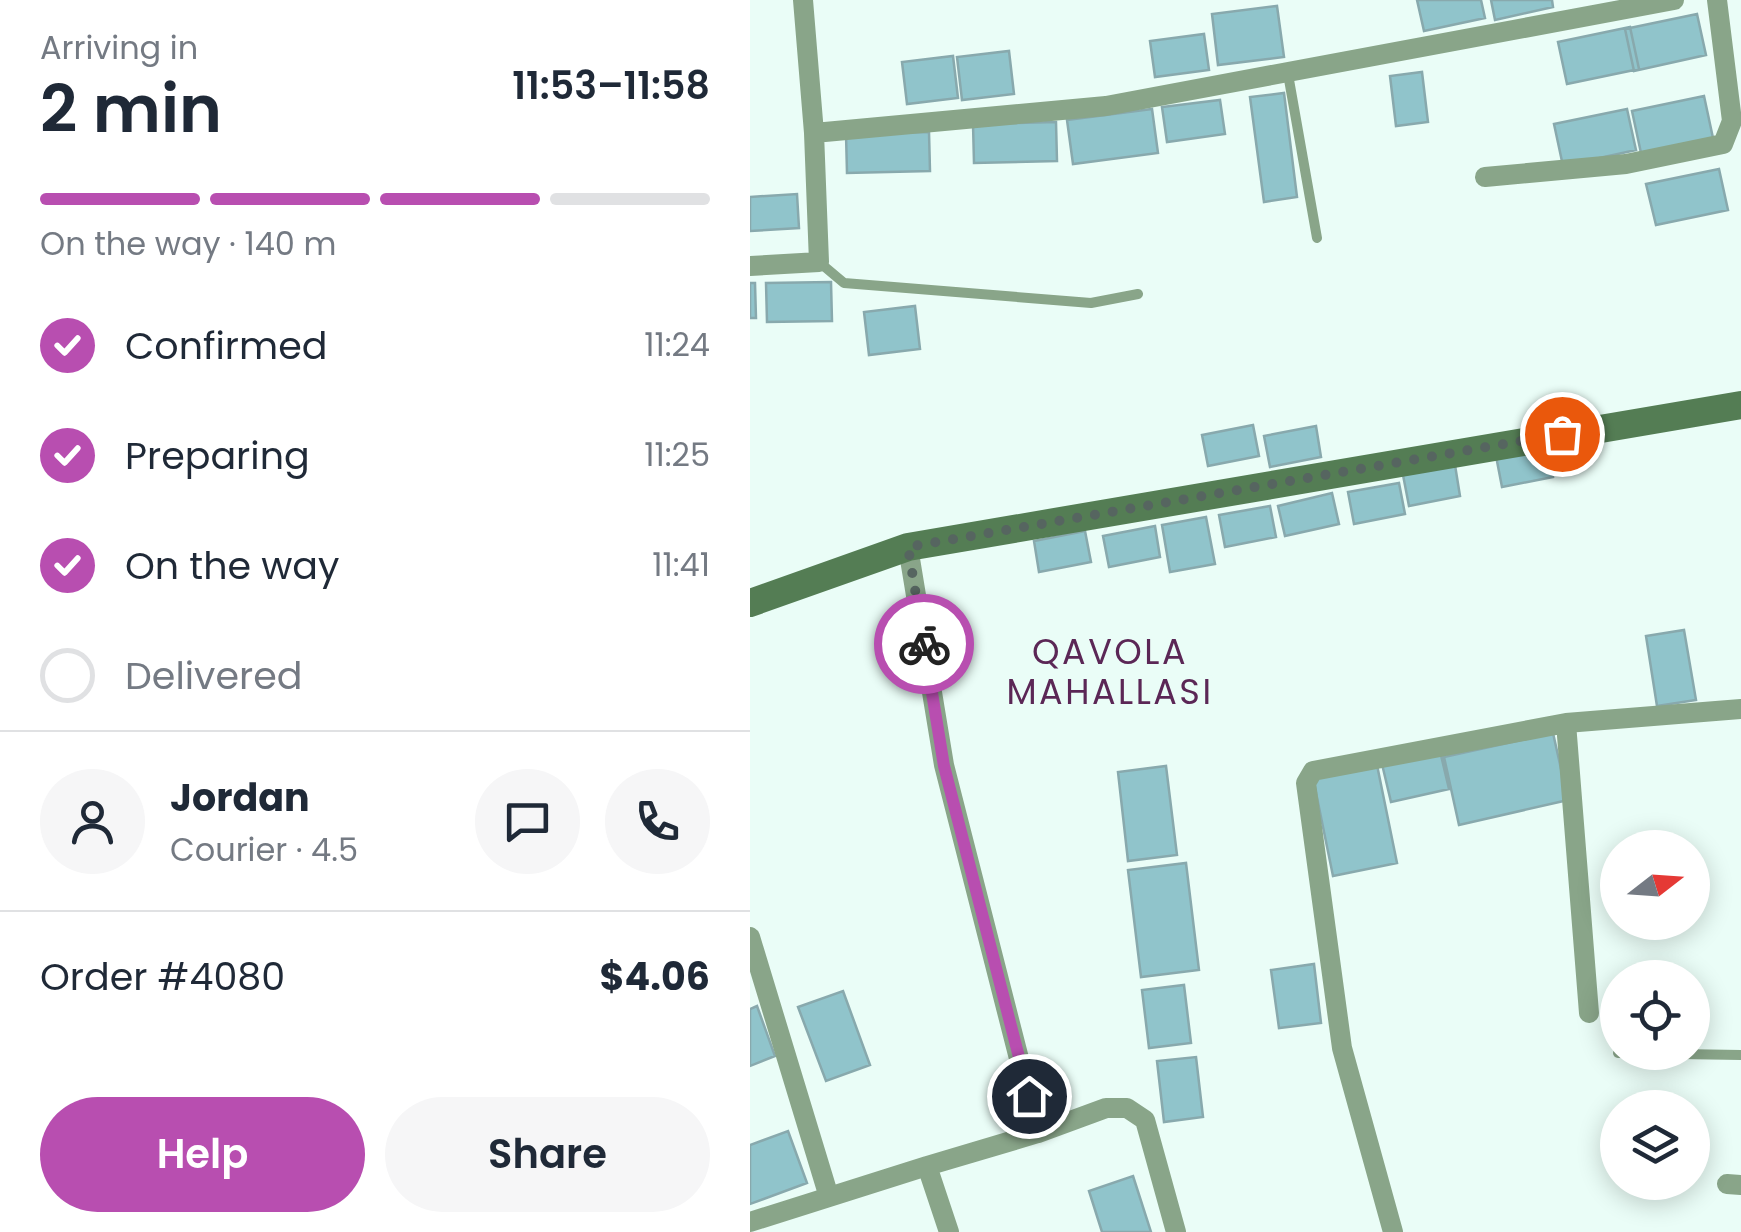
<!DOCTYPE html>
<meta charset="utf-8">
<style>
:root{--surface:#fff;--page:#f6f6f7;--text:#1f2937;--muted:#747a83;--line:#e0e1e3;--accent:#b84eb0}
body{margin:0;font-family:Poppins,sans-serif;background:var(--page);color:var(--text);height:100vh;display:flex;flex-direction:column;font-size:38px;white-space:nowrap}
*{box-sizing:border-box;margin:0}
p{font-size:32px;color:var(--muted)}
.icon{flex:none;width:55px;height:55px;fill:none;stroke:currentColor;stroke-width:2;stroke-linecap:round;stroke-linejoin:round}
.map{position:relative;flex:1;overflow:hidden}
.side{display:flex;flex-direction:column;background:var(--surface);width:750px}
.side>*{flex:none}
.needle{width:65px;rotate:73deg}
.buttons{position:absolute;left:850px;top:830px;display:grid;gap:20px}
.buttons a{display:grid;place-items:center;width:110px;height:110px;border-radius:50%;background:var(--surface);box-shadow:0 5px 25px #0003;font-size:50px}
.pin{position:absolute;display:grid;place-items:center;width:85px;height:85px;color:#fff;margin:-42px;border:5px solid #fff;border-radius:50%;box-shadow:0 2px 10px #0007}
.courier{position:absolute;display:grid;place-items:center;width:100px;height:100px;margin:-50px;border:8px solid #b84eb0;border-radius:50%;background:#fff;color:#222;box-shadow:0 2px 12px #0007}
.head em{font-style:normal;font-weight:600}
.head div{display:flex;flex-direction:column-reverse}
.head{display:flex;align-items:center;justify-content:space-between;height:170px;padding:0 40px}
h1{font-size:65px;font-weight:600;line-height:75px}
.bar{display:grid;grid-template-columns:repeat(4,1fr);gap:15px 10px;align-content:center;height:120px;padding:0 40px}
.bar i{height:12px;border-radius:8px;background:var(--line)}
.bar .current{background:var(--accent)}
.bar p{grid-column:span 4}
.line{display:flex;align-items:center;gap:25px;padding:0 40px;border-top:2px solid var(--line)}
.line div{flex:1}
.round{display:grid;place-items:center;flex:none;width:105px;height:105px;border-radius:52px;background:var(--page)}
ol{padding:0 40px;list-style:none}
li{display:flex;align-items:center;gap:30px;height:110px}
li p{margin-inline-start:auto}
li .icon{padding:10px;border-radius:50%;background:var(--accent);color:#fff;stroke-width:4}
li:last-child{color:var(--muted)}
li i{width:55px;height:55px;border:5px solid var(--line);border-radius:50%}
.action{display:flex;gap:20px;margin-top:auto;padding:20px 40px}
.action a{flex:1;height:115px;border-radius:60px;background:var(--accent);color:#fff;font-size:40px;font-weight:600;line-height:115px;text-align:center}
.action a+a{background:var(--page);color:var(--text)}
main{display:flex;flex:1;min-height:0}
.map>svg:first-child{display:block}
</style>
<main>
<section class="side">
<div class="head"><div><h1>2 min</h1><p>Arriving in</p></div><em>11:53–11:58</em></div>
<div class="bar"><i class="current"></i><i class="current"></i><i class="current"></i><i></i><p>On the way · 140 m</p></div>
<ol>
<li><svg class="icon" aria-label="check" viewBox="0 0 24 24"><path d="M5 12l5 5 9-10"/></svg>Confirmed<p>11:24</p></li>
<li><svg class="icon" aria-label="check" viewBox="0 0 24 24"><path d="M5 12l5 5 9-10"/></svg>Preparing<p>11:25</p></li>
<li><svg class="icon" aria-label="check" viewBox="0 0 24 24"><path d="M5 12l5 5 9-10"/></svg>On the way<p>11:41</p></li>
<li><i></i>Delivered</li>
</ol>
<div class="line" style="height:180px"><a class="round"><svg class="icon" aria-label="person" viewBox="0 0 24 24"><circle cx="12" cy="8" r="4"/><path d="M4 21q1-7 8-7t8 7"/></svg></a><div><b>Jordan</b><p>Courier · 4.5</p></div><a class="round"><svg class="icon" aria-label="chat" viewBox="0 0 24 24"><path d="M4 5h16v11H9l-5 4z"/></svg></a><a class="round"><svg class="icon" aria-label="phone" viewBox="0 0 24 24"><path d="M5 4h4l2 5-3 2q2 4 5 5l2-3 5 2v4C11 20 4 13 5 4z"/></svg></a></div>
<div class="line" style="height:130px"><div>Order #4080</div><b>$4.06</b></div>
<div class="action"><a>Help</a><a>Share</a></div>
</section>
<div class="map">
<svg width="991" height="1232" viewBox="0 0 991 1232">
<rect width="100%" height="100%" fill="#eafdf7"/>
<path fill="#90c4cb" stroke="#88a9ad" stroke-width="2.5" d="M667,0H731L735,18L674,31Z
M741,0H802L803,7L745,20Z
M527,6L534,57L468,65L462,14Z
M947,14L956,55L884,71L875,29Z
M880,27L889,69L817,84L808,42Z
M454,34L459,70L405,77L400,41Z
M259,51L264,94L212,100L207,57Z
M203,56L208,98L157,104L152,62Z
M672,72L678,122L646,126L640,76Z
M534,93L547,197L514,202L500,97Z
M954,96L963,138L891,153L882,111Z
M470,100L475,134L417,142L412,107Z
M402,109L408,153L323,164L317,120Z
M877,109L886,150L813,166L804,124Z
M306,122L307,161L224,163L223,124Z
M179,132L180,171L97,173L96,134Z
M969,169L978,210L906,225L896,184Z
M47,194L49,228L0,231V197Z
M81,282L82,321L17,322L16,283Z
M0,283H5L6,318H0Z
M165,306L170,349L119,355L114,312Z
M503,425L509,456L458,466L452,435Z
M566,426L571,457L520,467L514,436Z
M797,446L803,477L752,487L746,456Z
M705,465L710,496L659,506L653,475Z
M649,483L655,514L604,524L598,492Z
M582,493L589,524L535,536L528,506Z
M520,506L526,537L475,547L469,515Z
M456,517L465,564L420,572L412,525Z
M405,526L410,557L359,567L353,536Z
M335,531L341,562L289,572L284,541Z
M934,630L946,700L907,706L896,636Z
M803,733L818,800L709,825L694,757Z
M690,751L699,789L641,802L632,764Z
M627,765L647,863L583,876L563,778Z
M416,766L427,855L378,861L368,772Z
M436,863L449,970L391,977L378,870Z
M564,964L571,1023L529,1028L521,970Z
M434,985L441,1043L399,1048L392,990Z
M93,991L120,1065L76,1081L48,1007Z
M7,1006L25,1056L0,1066V1009Z
M446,1057L453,1117L414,1122L407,1061Z
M38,1131L57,1183L0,1204V1145Z
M383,1176L401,1232H352L339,1191Z"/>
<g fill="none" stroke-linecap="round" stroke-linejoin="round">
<path stroke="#89a589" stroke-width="10" d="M538,74L567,238
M69,262L94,283L341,303L388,294
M868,1053L991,1055"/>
<path stroke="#89a589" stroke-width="20" d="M53,0L64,133
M735,177L876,164L973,144L982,121L967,0
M0,266L69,262L64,133L356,106L924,0
M158,547L194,765L288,1133L177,1166L199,1232
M816,723L839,1013
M0,937L79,1197
M288,1133L356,1108H377L395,1120L426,1232
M977,1184L991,1185
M0,1222L177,1166
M643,1232L592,1048L556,783L563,771L816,723L991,709"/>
<path stroke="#547d54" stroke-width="28" d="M0,603L158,547L991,405"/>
</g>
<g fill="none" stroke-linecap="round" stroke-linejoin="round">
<path stroke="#566560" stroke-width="10" stroke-dasharray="0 18" d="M174,644L158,547L812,434"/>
<path stroke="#b84eb0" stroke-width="12" d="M174,644L194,766L279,1096"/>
</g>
<g text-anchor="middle" stroke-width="9" stroke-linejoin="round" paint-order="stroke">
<g font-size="35" letter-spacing="2.5" fill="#5b2756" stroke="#eafdf7">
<text x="360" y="664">QAVOLA<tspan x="360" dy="40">MAHALLASI</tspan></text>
</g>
</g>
</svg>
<div class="buttons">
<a><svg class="needle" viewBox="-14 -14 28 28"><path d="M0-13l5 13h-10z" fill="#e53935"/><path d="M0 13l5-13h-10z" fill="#747a83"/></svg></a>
<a><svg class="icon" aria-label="locate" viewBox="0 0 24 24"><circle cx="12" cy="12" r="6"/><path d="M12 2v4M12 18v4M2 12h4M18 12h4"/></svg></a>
<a><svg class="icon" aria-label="layers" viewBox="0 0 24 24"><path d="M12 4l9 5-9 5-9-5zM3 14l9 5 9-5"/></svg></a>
</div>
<div class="pin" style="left:812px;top:434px;background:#ea580c"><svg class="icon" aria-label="bag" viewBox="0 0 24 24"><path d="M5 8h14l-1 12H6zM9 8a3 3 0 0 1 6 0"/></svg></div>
<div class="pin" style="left:279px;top:1096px;background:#1f2937"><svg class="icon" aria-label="home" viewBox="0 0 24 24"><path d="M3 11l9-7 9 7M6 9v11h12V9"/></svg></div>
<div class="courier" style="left:174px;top:644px"><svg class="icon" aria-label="bike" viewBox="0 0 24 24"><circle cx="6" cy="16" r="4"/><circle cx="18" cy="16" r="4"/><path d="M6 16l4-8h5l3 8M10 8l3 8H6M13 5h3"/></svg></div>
</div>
</main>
